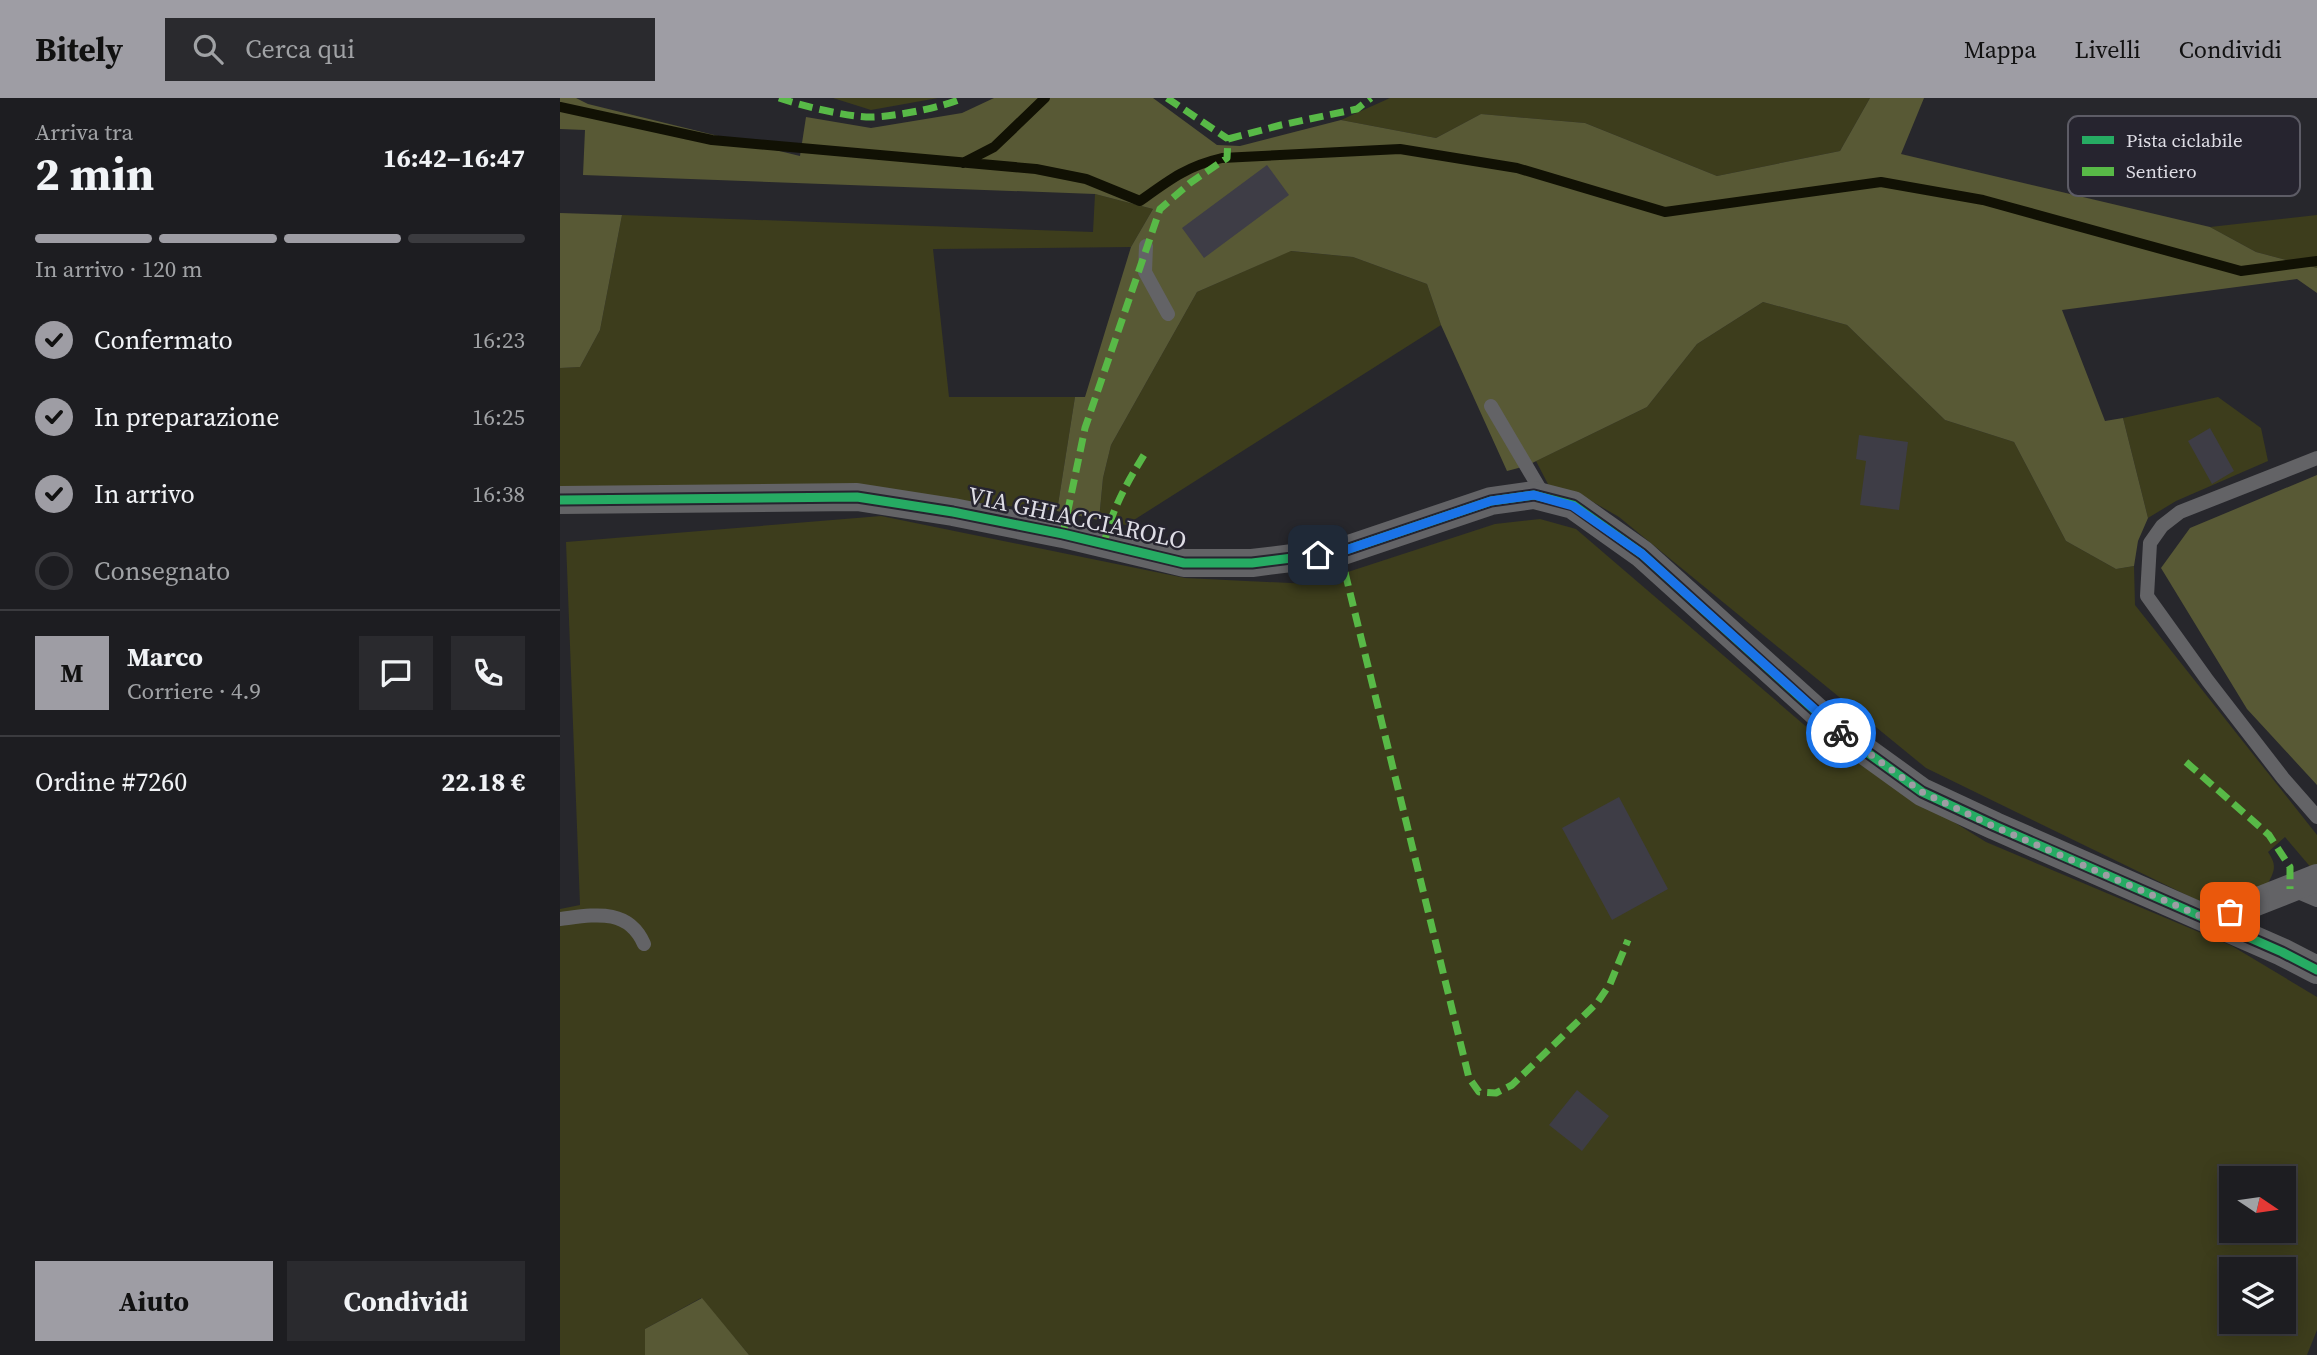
<!DOCTYPE html>
<html lang="it">
<meta charset="utf-8">
<style>
:root{--surface:#1d1d21;--page:#2a2a2e;--text:#f1f3f6;--muted:#a0a2a5;--line:#3b3b3f;--accent:#9e9da4}
body{margin:0;font-family:"Source Serif 4",serif;background:var(--page);color:var(--text);height:100vh;display:flex;flex-direction:column;font-size:26px;white-space:nowrap}
*{box-sizing:border-box;margin:0}
p{font-size:23px;color:var(--muted)}
.icon{flex:none;width:38px;height:38px;fill:none;stroke:currentColor;stroke-width:2;stroke-linecap:round;stroke-linejoin:round}
.map{position:relative;flex:1;overflow:hidden}
.panel{display:flex;flex-direction:column;background:var(--surface);width:560px}
.panel>*{flex:none}
.needle{width:46px;rotate:103deg}
.fabs{position:absolute;left:1659px;top:1068px;display:grid;gap:14px}
.fabs a{display:grid;place-items:center;width:77px;height:77px;border-radius:0px;background:var(--surface);box-shadow:0 4px 18px #0003,0 0 0 2px var(--line);font-size:35px}
.pin{position:absolute;display:grid;place-items:center;width:60px;height:60px;color:#fff;margin:-30px;border-radius:14px;box-shadow:0 4px 10px #0006}
.courier{position:absolute;display:grid;place-items:center;width:70px;height:70px;margin:-35px;border:5px solid #1a73e8;border-radius:50%;background:#fff;color:#222;box-shadow:0 2px 9px #0007}
.head em{font-style:normal;font-weight:700}
.head div{display:flex;flex-direction:column-reverse}
.head{display:flex;align-items:center;justify-content:space-between;height:119px;padding:0 35px}
h1{font-size:46px;font-weight:700;line-height:52px}
.bar{display:grid;grid-template-columns:repeat(4,1fr);gap:10px 7px;align-content:center;height:84px;padding:0 35px}
.bar i{height:9px;border-radius:5px;background:var(--line)}
.bar .active{background:var(--accent)}
.bar p{grid-column:span 4}
.line{display:flex;align-items:center;gap:18px;padding:0 35px;border-top:2px solid var(--line)}
.line div{flex:1}
.round{display:grid;place-items:center;flex:none;width:74px;height:74px;border-radius:0px;background:var(--page)}
ol{padding:0 35px;list-style:none}
li{display:flex;align-items:center;gap:21px;height:77px}
li p{margin-inline-start:auto}
li .icon{padding:7px;border-radius:50%;background:var(--accent);color:#111;stroke-width:4}
li:last-child{color:var(--muted)}
li i{width:38px;height:38px;border:4px solid var(--line);border-radius:50%}
.button{display:flex;gap:14px;margin-top:auto;padding:14px 35px}
.button a{flex:1;height:80px;border-radius:0px;background:var(--accent);color:#111;font-size:28px;font-weight:700;line-height:80px;text-align:center}
.button a+a{background:var(--page);color:var(--text)}
header{display:flex;align-items:center;gap:42px;box-sizing:border-box;height:98px;padding:0 35px;background:var(--accent);color:#111}
header strong{font-size:33px}
nav{display:flex;gap:38px;margin-inline-start:auto;font-size:24px}
.search{width:490px;height:63px;background:var(--page);display:flex;align-items:center;gap:18px;box-sizing:border-box;padding:0 24px;border-radius:0px;color:var(--muted);font-size:26px}
main{display:flex;flex:1;min-height:0}
.map>svg:first-child{display:block}
</style>
<header>
<strong>Bitely</strong>
<div class="search"><svg class="icon" aria-label="search" viewBox="0 0 24 24"><circle cx="10" cy="10" r="6"/><path d="M15 15l6 6"/></svg>Cerca qui</div>
<nav><a>Mappa</a><a>Livelli</a><a>Condividi</a></nav>
</header>
<main>
<section class="panel">
<div class="head"><div><h1>2 min</h1><p>Arriva tra</p></div><em>16:42–16:47</em></div>
<div class="bar"><i class="active"></i><i class="active"></i><i class="active"></i><i></i><p>In arrivo · 120 m</p></div>
<ol>
<li><svg class="icon" aria-label="check" viewBox="0 0 24 24"><path d="M5 12l5 5 9-10"/></svg>Confermato<p>16:23</p></li>
<li><svg class="icon" aria-label="check" viewBox="0 0 24 24"><path d="M5 12l5 5 9-10"/></svg>In preparazione<p>16:25</p></li>
<li><svg class="icon" aria-label="check" viewBox="0 0 24 24"><path d="M5 12l5 5 9-10"/></svg>In arrivo<p>16:38</p></li>
<li><i></i>Consegnato</li>
</ol>
<div class="line" style="height:126px"><b class="round" style="background:var(--accent);color:#111">M</b><div><b>Marco</b><p>Corriere · 4.9</p></div><a class="round"><svg class="icon" aria-label="chat" viewBox="0 0 24 24"><path d="M4 5h16v11H9l-5 4z"/></svg></a><a class="round"><svg class="icon" aria-label="phone" viewBox="0 0 24 24"><path d="M5 4h4l2 5-3 2q2 4 5 5l2-3 5 2v4C11 20 4 13 5 4z"/></svg></a></div>
<div class="line" style="height:91px"><div>Ordine #7260</div><b>22.18 €</b></div>
<div class="button"><a>Aiuto</a><a>Condividi</a></div>
</section>
<div class="map">
<svg width="1757" height="1257" viewBox="0 0 1757 1257">
<rect width="100%" height="100%" fill="#27272c"/>
<path fill="#3d3d1c" fill-rule="evenodd" d="M273,0H378L311,12Z
M830,0H1310L1280,53L1157,78L1025,25L921,16L876,40L781,22Z
M535,96L593,111L571,149L373,151L389,299H515L497,413L410,404L0,390V270L20,269L40,232L62,117L533,134Z
M1757,117V170L1696,154L1650,129Z
M730,153L793,159L867,186L881,227L566,427L539,422L543,380L551,347L637,194Z
M1203,204L1287,227L1385,322L1454,344L1506,443L1556,471L1574,468L1575,507L1757,737V769L1753,772L1725,739L1708,754C1717,767 1715,773 1707,787L1647,807L1366,670L1059,419L1021,397L990,390L976,363L1087,309L1137,246Z
M1658,299L1701,330L1708,363L1616,403L1588,420L1563,320Z
M321,418L625,480L751,486L935,426L980,421L1016,431L1263,643L1426,744L1672,848L1757,899V1232L1747,1257H189L141,1200L85,1231V1257H0V811L20,807L6,444ZM1671,1080H1724V1132H1671ZM1671,1171H1724V1223H1671Z"/>
<path fill="#585935" d="M0,0H16L28,6L240,58L246,19L311,30L402,15L434,0H593L657,47L680,48L781,22L876,40L921,16L1025,25L1157,78L1280,53L1310,0H1364L1341,56L1650,129L1696,154L1757,170V195L1737,181L1502,212L1545,323L1563,320L1588,420L1578,443L1574,468L1556,471L1506,443L1454,344L1385,322L1287,227L1203,204L1137,246L1087,309L966,368L947,373L881,227L867,186L793,159L731,153L637,194L551,347L543,380L539,422L497,413L515,299H525L571,149L593,111L535,96L23,77L25,32L0,31Z
M0,115L62,117L40,232L20,269L0,270Z
M1757,377V687L1687,611L1601,470L1630,430Z
M142,1200L189,1257H85V1231Z"/>
<g fill="none" stroke-linecap="round" stroke-linejoin="round">
<path stroke="#111104" stroke-width="10" d="M0,9L152,42L476,71L526,81L580,103C609,82 627,68 662,60L840,51L957,70L1105,114L1321,84L1423,102L1681,173L1757,163
M403,65L434,49L485,0"/>
</g>
<path fill="#3e3d46" d="M707,67L729,97L644,160L622,130Z
M1650,330L1674,373L1652,386L1628,343Z
M1299,337L1348,344L1339,412L1300,407L1306,363L1296,361Z
M1059,699L1108,791L1052,822L1002,730Z
M1017,992L1049,1018L1022,1053L989,1027Z"/>
<g fill="none" stroke-linecap="round" stroke-linejoin="round">
<path stroke="#636366" stroke-width="14" d="M586,148L585,174L608,216
M931,308L984,398
M1757,360L1620,414L1602,428L1590,445L1587,498L1648,583L1723,680L1757,719
M1731,791L1757,802
M0,821C33,817 68,809 84,846"/>
<path stroke="#636366" stroke-width="28" d="M0,402L297,399L393,414L503,436L624,465H692L780,454L931,403L974,397L1013,407L1082,456L1279,634L1362,694L1435,728L1722,854L1757,872
M1650,822L1757,780"/>
<path stroke="#58b947" stroke-width="7" stroke-dasharray="14 7" stroke-linecap="butt" d="M219,0C243,8 287,19 311,19C333,19 384,9 403,0
M607,0L668,41
M668,41L721,27L797,11L811,0
M503,436L525,330L600,111L630,85L667,60L668,41
M544,446C552,410 568,383 587,352
M780,454L909,980L919,994L936,995L952,987L1037,905L1050,886L1068,842
M1626,664L1709,737L1730,769V791"/>
<defs>
<path id="cycleway" d="M0,402L297,399L393,414L503,436L624,465H692L780,454L931,403L974,397L1013,407L1082,456L1279,634L1362,694L1435,728L1722,854L1757,872"/>
</defs>
<use href="#cycleway" stroke="#26242f" stroke-width="13"/>
<use href="#cycleway" stroke="#26ab63" stroke-width="9"/>
</g>
<g fill="none" stroke-linecap="round" stroke-linejoin="round">
<path stroke="#9e9da4" stroke-width="7" stroke-dasharray="0 12.6" d="M1281,635L1362,694L1435,729L1650,822L1670,814"/>
<path stroke="#1a73e8" stroke-width="9" d="M758,457L780,454L931,403L974,397L1013,408L1082,456L1281,635"/>
</g>
<g text-anchor="middle" stroke-width="5" stroke-linejoin="round" paint-order="stroke">
<g font-size="24" fill="#dedde5" stroke="#26242f">
<text transform="translate(517 420) rotate(12)" y="8">VIA GHIACCIAROLO</text>
</g>
</g>
<rect x="1508" y="18" width="232" height="80" rx="10" fill="#26242f" stroke="#5d5c66" stroke-width="2"/>
<rect x="1522" y="38" width="32" height="8" fill="#26ab63"/>
<rect x="1522" y="69" width="32" height="9" fill="#58b947"/>
<g font-size="19" fill="#dedde5">
<text x="1566" y="49">Pista ciclabile</text>
<text x="1566" y="80">Sentiero</text>
</g>
</svg>
<div class="fabs">
<a><svg class="needle" viewBox="-14 -14 28 28"><path d="M0-13l5 13h-10z" fill="#e53935"/><path d="M0 13l5-13h-10z" fill="#a0a2a5"/></svg></a>
<a><svg class="icon" aria-label="layers" viewBox="0 0 24 24"><path d="M12 4l9 5-9 5-9-5zM3 14l9 5 9-5"/></svg></a>
</div>
<div class="pin" style="left:1670px;top:814px;background:#ea580c"><svg class="icon" aria-label="bag" viewBox="0 0 24 24"><path d="M5 8h14l-1 12H6zM9 8a3 3 0 0 1 6 0"/></svg></div>
<div class="pin" style="left:758px;top:457px;background:#1f2937"><svg class="icon" aria-label="home" viewBox="0 0 24 24"><path d="M3 11l9-7 9 7M6 9v11h12V9"/></svg></div>
<div class="courier" style="left:1281px;top:635px"><svg class="icon" aria-label="bike" viewBox="0 0 24 24"><circle cx="6" cy="16" r="4"/><circle cx="18" cy="16" r="4"/><path d="M6 16l4-8h5l3 8M10 8l3 8H6M13 5h3"/></svg></div>
</div>
</main>
